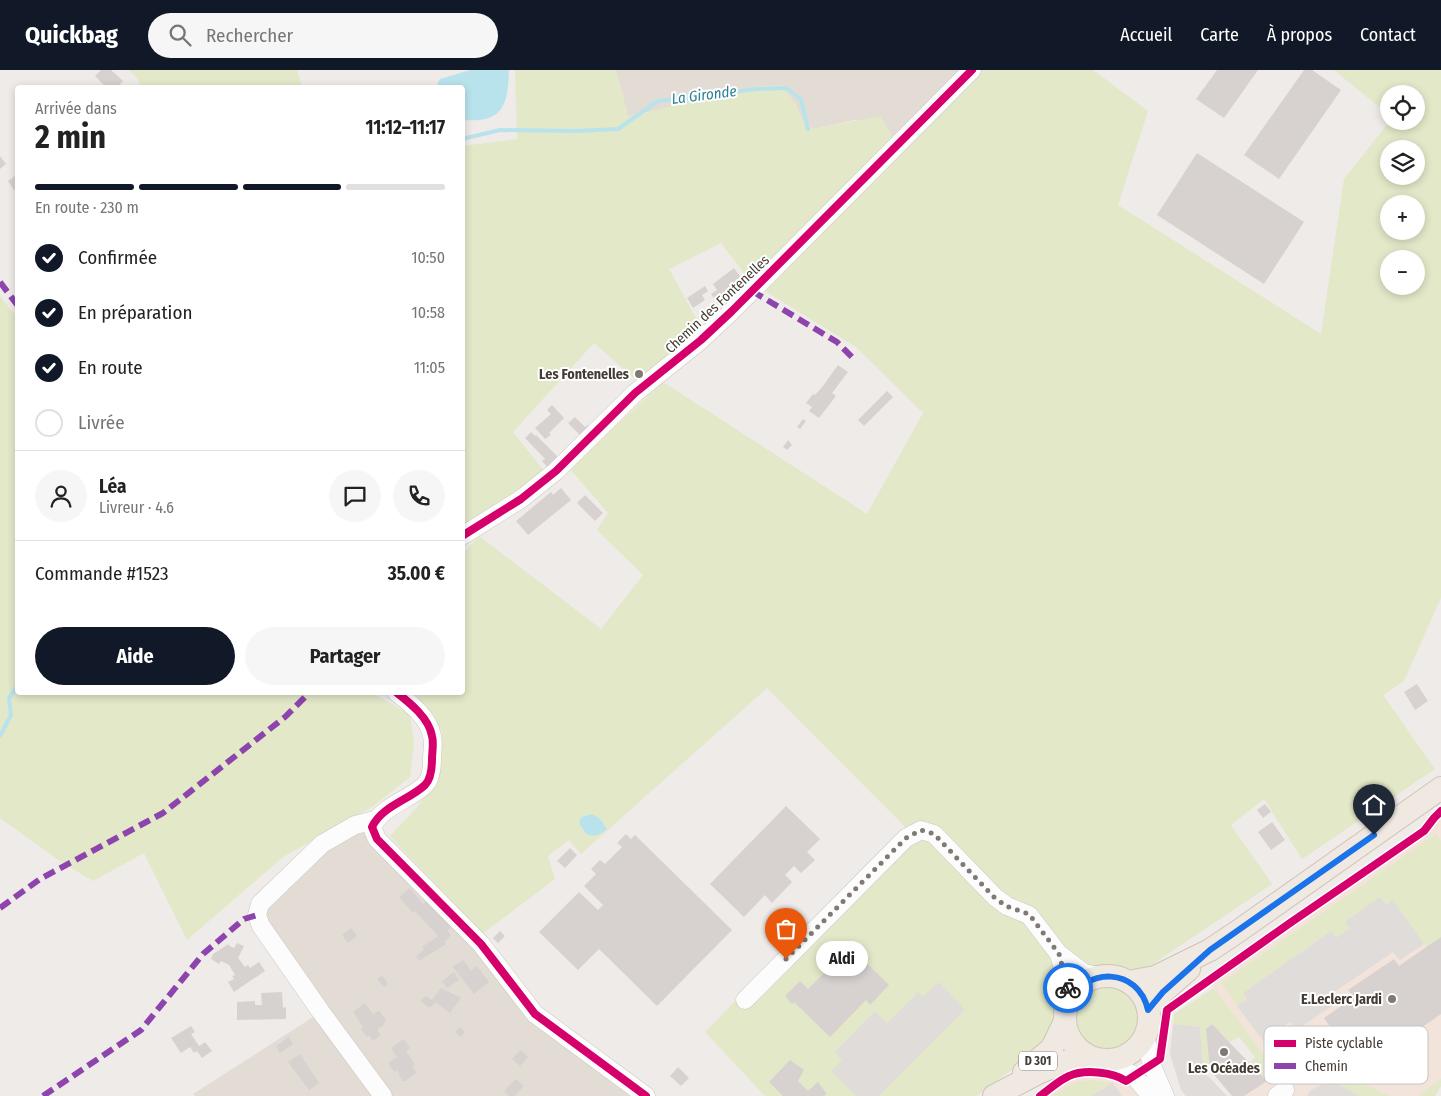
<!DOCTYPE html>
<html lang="fr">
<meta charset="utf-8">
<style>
:root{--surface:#fff;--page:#f6f6f6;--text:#222;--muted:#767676;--line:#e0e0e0;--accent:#111827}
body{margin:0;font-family:"Fira Sans Condensed",sans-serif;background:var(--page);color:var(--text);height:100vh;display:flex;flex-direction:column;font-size:19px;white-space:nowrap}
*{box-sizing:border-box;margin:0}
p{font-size:16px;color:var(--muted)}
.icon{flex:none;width:28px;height:28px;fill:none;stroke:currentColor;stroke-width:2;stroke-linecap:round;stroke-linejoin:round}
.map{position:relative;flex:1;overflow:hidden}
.panel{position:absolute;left:15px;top:15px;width:450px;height:610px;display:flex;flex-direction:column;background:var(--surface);border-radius:5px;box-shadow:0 2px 8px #0003}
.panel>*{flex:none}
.fabs{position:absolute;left:1380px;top:15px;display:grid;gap:10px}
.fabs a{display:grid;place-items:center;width:45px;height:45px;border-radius:50%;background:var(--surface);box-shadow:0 2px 8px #0003;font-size:25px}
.pin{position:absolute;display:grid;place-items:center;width:42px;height:42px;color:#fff;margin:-51px -21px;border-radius:50% 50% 50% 0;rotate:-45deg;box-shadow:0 0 5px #0007}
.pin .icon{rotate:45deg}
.courier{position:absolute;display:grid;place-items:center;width:50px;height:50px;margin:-25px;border:4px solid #1a73e8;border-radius:50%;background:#fff;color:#222;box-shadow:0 1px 6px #0007}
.bubble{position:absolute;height:35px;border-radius:18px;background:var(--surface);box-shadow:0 2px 8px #0003;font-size:16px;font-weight:700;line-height:35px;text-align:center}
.headline em{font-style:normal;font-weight:700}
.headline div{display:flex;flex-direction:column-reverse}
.headline{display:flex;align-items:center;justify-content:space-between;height:85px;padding:0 20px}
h1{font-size:32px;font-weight:700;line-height:38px}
.bar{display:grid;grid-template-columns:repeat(4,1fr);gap:8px 5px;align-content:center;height:60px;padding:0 20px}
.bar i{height:6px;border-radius:4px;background:var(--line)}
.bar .selected{background:var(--accent)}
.bar p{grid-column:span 4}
.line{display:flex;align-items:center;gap:12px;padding:0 20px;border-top:1px solid var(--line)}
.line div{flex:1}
.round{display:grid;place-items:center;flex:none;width:52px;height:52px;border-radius:26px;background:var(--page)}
ol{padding:0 20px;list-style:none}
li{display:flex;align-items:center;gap:15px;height:55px}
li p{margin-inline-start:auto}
li .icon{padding:5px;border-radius:50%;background:var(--accent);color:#fff;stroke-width:4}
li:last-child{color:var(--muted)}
li i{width:28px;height:28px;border:2px solid var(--line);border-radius:50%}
.cta{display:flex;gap:10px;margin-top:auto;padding:10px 20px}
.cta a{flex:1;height:58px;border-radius:30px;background:var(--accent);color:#fff;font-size:20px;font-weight:700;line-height:58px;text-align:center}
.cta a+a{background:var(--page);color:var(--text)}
header{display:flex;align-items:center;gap:30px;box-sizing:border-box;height:70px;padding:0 25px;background:var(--accent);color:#fff}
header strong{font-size:24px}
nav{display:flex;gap:28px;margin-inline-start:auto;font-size:18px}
.search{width:350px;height:45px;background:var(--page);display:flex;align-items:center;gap:12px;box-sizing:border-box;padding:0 18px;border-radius:28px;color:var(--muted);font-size:19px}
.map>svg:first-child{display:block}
</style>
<header>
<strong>Quickbag</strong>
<div class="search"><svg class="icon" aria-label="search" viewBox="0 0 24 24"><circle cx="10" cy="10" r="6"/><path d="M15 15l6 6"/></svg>Rechercher</div>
<nav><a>Accueil</a><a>Carte</a><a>À propos</a><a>Contact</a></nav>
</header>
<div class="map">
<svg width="1441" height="1026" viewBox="0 0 1441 1026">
<rect width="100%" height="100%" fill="#efebe8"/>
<path fill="#e3dcd5" d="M616,0H984L901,79L855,50L814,59L804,54L795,33L762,16L628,47Z
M372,757L535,944L646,1026H195L193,1024L321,942L257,845L322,774Z"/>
<path fill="#f2e3db" d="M1439,745L1441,749V1016L1435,1026H1244L1277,1004L1208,910Z
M1091,1002L1115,1005L1122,1008L1138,1026H1040L1069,1006Z"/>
<path fill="#e2e8c8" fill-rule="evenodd" d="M129,0H297L302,17H142L137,8Z
M515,0H616L628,46L762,16L782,15L795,33L804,54L814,59L880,46L894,68L753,215L721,173L669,199L703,261L635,309L594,273L513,362L544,401L510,425L463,454L462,76L517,69Z
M984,0H1093L1148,41L1118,135L1321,264L1344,109L1390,51H1416V24H1389V45L1334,0H1441V528L1404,611L1383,625L1435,699L1302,789L1264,729L1231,755L1272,814L1141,902L1129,898L1106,897L1084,903L1070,911L1059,929L1055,940V954L1043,976L977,1026H765L705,962L905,757L767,618L581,784L569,770L548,786L555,809L482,864L390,766L419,735L440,700L442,662L415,623L462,622L463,484L479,466L601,559L643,505L597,460L608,443L570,399L663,312L867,444L923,343L856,277L765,221L901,79ZM1389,79H1416V106H1389ZM1389,134H1416V161H1389ZM1389,189H1416V216H1389Z
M0,226L18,249V622L373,623L410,645L414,673L410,707L372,737L283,787L187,870L144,783L93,811L60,791L0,748Z
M1436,764L1441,771V867L1427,877L1392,830L1386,835L1345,852L1350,858L1336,869L1330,861L1243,923L1247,928L1237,936L1221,913Z
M1074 948a34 34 0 1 1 68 0a34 34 0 1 1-68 0Z
M1214,918L1278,1004L1267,1011L1249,993L1255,987L1239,967L1229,972L1212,954L1206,959L1210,1000L1203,1001L1200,957L1173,954L1174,944Z
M1329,994L1335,1002L1391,1026H1359L1317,1002Z
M1441,1009V1016L1435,1026H1418Z
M1091,1010L1113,1013L1091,1026H1052L1073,1013Z"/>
<path fill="#e0dcd9" d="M1380,827L1386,835L1393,830L1424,874L1400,890L1393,882L1330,925L1335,934L1296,960L1290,952L1283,957L1299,981L1280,993L1237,936L1247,929L1243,923L1331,861L1336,868L1350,858L1345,852Z
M939,912L965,940L879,1026H856L831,1001L842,991L835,982L875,941L887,953L918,922L923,927Z
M1173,954L1200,957L1203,1001L1227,1026H1186L1181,1020L1170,984Z
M1331,1010L1359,1026H1307L1311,1020Z
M1113,1013L1122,1026H1091Z"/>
<path fill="#b9e3ec" d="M470,0H509C508,36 503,53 463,50L462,18L436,17L440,9Z
M592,744L600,749L607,759C594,770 585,768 579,751L582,747Z"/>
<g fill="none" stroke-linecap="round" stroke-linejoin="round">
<path stroke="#b9e3ec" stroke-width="4" d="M462,69L500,60L576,61L618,59L658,31L757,19L786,18L801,29L808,59
M0,666L11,645L9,628L18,615"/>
</g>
<path fill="#d7d2cf" d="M101,0H111L123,11L117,18H107L95,6Z
M1217,0H1258L1224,48L1196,29Z
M1304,0H1312L1341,20L1279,109L1244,85Z
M1197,83L1304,152L1264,214L1157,145Z
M0,86L6,94L0,99Z
M15,106L18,109V118L14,120L8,111Z
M734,198L746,214L719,235L711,224L717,220L713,214Z
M705,216L708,221L702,225L705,230L693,238L687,228Z
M838,295L848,302L832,323L836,326L819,348L809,341L812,337L806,333L813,324L815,325L823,316Z
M887,321L893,327L864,356L858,350Z
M552,335L564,348L549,363L551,365L545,369L535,358L551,344L547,340Z
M575,347L585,357L588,355L591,358L582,367L568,353Z
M803,349L806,351L800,359L797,357Z
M531,362L535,366L536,365L560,389L550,400L542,391L545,389L525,368Z
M788,370L792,375L787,380L783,377Z
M561,418L571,430L528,465L516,451L551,422L553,425Z
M585,425L603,443L595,451L577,433Z
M1417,614L1428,631L1415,640L1404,622Z
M1265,734L1271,742L1263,748L1257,740Z
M786,736L820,769L807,782L815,790L801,803L794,796L785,805L792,812L772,833L765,825L744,847L710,814Z
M1272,752L1285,770L1271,780L1258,762Z
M626,764L631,769L635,765L732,860L657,936L599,879L578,900L539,862L579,822L598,840L603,835L584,816L596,804L591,799L600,790L605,794L622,777L617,773Z
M570,778L577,785L565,798L557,791Z
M410,818L423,834L427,830L452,856L447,861L451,865L444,872L446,874L419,891L416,886L424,880L422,877L438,866L415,841L413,843L399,827Z
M351,858L357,866L348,873L342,865Z
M500,861L505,866L498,873L493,868Z
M1441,867V944L1360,1000L1324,948L1354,927L1348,920L1394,889L1399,896Z
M230,873L228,875L234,878L237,873L244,876L238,888L245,897L248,895L250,898L259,892L265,901L234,922L228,912L234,909L232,906L235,905L229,895L221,891L219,894L211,889L213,884Z
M850,877L889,915L870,935L866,930L830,967L794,932L792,934L785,926L800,911L808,919Z
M463,890L471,901L477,896L489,912L474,924L453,897Z
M454,902L459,910L447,918L442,911Z
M382,905L388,914L384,917L377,909Z
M441,918L461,928L450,943L435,932L430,938L420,931L426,926L432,930Z
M282,922L283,938L286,937V949L237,950V932L255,931V935H262L261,923Z
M365,933L373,944L379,941L386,950L383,956L377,960L381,965L373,971L369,965L367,967L361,959L363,957L353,942Z
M1212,954L1229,972L1267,1011L1244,1026H1232L1210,1000L1206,959Z
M191,956L195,962L191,964L199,976L205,972L212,981L202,988L197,981L194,983L190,977L181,983L171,968Z
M460,957L465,962L461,967L455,962Z
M289,967L293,974L280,983L276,976Z
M404,969L410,978L406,981L415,995L412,996L417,1003L405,1011H402L397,1000L394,1002L388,993L397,987L391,978Z
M521,980L528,987L520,996L512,989Z
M300,984L319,1013L309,1020L288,992Z
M790,990L804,1000L798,1011L808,1021L818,1012L826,1023L825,1026H783L769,1012Z
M678,997L689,1008L681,1016L670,1006Z
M516,1009L524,1016L514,1026H509L504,1021Z"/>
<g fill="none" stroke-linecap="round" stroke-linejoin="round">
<defs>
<path id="minor" d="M462,466L521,429L556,401L635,323L701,270L732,241L972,0
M396,622C410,633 429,648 432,666C434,673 432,682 432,689C432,697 431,709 425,715C409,730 382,736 372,757L377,769L481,874L535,944L646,1026
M375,750L355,755L322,774L260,834L257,845L261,856L321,942L383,1026
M1059,884L1068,916L1067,934
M745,930L906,768L921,760L934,764L995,827L1007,836L1029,845L1059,884L1084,903L1103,907
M1145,966L1152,996L1165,1026
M1108,990L1134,1006L1151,1026
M1277,1026L1285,1020"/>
<path id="major" d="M1065 948a42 42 0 1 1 84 0a42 42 0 1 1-84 0Z
M1128,912L1155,907L1210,880L1237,862L1441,718
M1148,940L1163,922L1189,899
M1024,1002L1052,978L1065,951
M994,1026L1040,1002L1086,984"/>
</defs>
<use href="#minor" stroke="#cbc7c4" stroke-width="19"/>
<use href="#major" stroke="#d1c3b6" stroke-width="24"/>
<use href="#minor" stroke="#fdfcfc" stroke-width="18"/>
<use href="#major" stroke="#f0e9e2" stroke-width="22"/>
<path stroke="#8e44ad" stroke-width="6" stroke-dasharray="12 6" stroke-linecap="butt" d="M0,212L18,236
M752,221L837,272L854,289
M0,838L40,809L163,743L285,647L310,622
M43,1026L141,960L203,884L244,849L257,845"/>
<defs>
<path id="cycleway" d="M462,466L521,429L556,401L635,323L701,270L732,241L972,0
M396,622C410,633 429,648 432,666C434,673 432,682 432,689C432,697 431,709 425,715C409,730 382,736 372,757L377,769L481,874L535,944L646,1026
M1040,1026C1049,1020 1059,1010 1069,1006C1084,999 1113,1002 1126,1011L1160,989L1167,940L1290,853L1424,761L1434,748L1441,741"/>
</defs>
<use href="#cycleway" stroke="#fff" stroke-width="11"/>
<use href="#cycleway" stroke="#d6006c" stroke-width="8"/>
</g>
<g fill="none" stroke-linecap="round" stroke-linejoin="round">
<path stroke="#807974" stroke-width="5" stroke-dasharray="0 9" d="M786,889L906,768L921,760L934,764L994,827L1006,836L1029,844L1059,884L1068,918"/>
<path stroke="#1a73e8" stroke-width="6" d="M1068,918L1067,934C1086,896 1138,897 1148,940L1163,922L1210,880L1374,765"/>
</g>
<g fill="#807974" stroke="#fff" stroke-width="2">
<circle cx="639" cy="304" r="5"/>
<circle cx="1392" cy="929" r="5"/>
<circle cx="1224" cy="982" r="5"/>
</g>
<g text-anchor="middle" stroke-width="4" stroke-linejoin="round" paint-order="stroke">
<rect fill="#fff" stroke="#7c7672" stroke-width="1" x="1019" y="981.5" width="38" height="19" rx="4"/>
<g font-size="12" font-weight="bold" fill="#443b35">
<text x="1038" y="995">D 301</text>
</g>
<g font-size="14" fill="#443b35" stroke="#fff">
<text transform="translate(717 234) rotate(-43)" y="5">Chemin des Fontenelles</text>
</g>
<g font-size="14" font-weight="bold" fill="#443b35" stroke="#fff" text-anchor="end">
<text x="629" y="309">Les Fontenelles</text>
<text x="1382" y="934">E.Leclerc Jardi</text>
<text x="1224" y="1003" text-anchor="middle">Les Océades</text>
</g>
<g font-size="15" font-style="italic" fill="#2c8096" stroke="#fff">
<text transform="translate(704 25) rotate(-7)" y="5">La Gironde</text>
</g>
</g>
<rect x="1264" y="956" width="164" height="58" rx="8" fill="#fff" stroke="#c7c4c2" stroke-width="1"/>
<rect x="1274" y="970" width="22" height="7" fill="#d6006c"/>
<rect x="1274" y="993" width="22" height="6" fill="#8e44ad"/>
<g font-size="14" fill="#443b35">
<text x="1305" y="978">Piste cyclable</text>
<text x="1305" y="1001">Chemin</text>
</g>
</svg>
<div class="fabs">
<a><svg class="icon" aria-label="locate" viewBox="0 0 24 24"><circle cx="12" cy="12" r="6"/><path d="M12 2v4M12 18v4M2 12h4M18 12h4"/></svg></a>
<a><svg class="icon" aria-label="layers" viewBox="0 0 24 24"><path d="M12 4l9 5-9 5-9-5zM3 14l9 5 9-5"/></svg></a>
<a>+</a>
<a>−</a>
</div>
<div class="pin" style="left:786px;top:889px;background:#ea580c"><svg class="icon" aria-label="bag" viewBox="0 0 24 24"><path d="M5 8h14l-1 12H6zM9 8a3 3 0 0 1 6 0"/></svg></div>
<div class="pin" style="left:1374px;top:765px;background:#1f2937"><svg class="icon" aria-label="home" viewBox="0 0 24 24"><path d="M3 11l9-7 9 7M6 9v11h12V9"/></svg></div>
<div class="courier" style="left:1068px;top:918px"><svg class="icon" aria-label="bike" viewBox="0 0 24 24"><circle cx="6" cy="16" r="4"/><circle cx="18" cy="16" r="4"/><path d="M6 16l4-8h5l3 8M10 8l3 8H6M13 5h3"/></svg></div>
<div class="bubble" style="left:816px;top:871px;width:52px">Aldi</div>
<section class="panel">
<div class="headline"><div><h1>2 min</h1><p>Arrivée dans</p></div><em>11:12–11:17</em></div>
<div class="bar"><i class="selected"></i><i class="selected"></i><i class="selected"></i><i></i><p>En route · 230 m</p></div>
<ol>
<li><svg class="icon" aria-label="check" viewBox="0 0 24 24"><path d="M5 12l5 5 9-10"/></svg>Confirmée<p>10:50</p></li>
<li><svg class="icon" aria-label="check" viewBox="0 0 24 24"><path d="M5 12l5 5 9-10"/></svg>En préparation<p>10:58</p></li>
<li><svg class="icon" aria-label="check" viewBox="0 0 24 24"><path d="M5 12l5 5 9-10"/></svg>En route<p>11:05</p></li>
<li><i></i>Livrée</li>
</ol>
<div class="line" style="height:90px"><a class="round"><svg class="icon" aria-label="person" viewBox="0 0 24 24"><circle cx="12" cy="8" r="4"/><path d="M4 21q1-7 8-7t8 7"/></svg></a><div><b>Léa</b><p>Livreur · 4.6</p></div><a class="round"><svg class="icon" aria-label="chat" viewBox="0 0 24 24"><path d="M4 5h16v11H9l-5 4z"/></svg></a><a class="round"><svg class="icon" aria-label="phone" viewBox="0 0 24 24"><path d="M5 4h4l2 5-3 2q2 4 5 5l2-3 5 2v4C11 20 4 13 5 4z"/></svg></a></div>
<div class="line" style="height:65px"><div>Commande #1523</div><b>35.00 €</b></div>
<div class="cta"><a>Aide</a><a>Partager</a></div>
</section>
</div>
